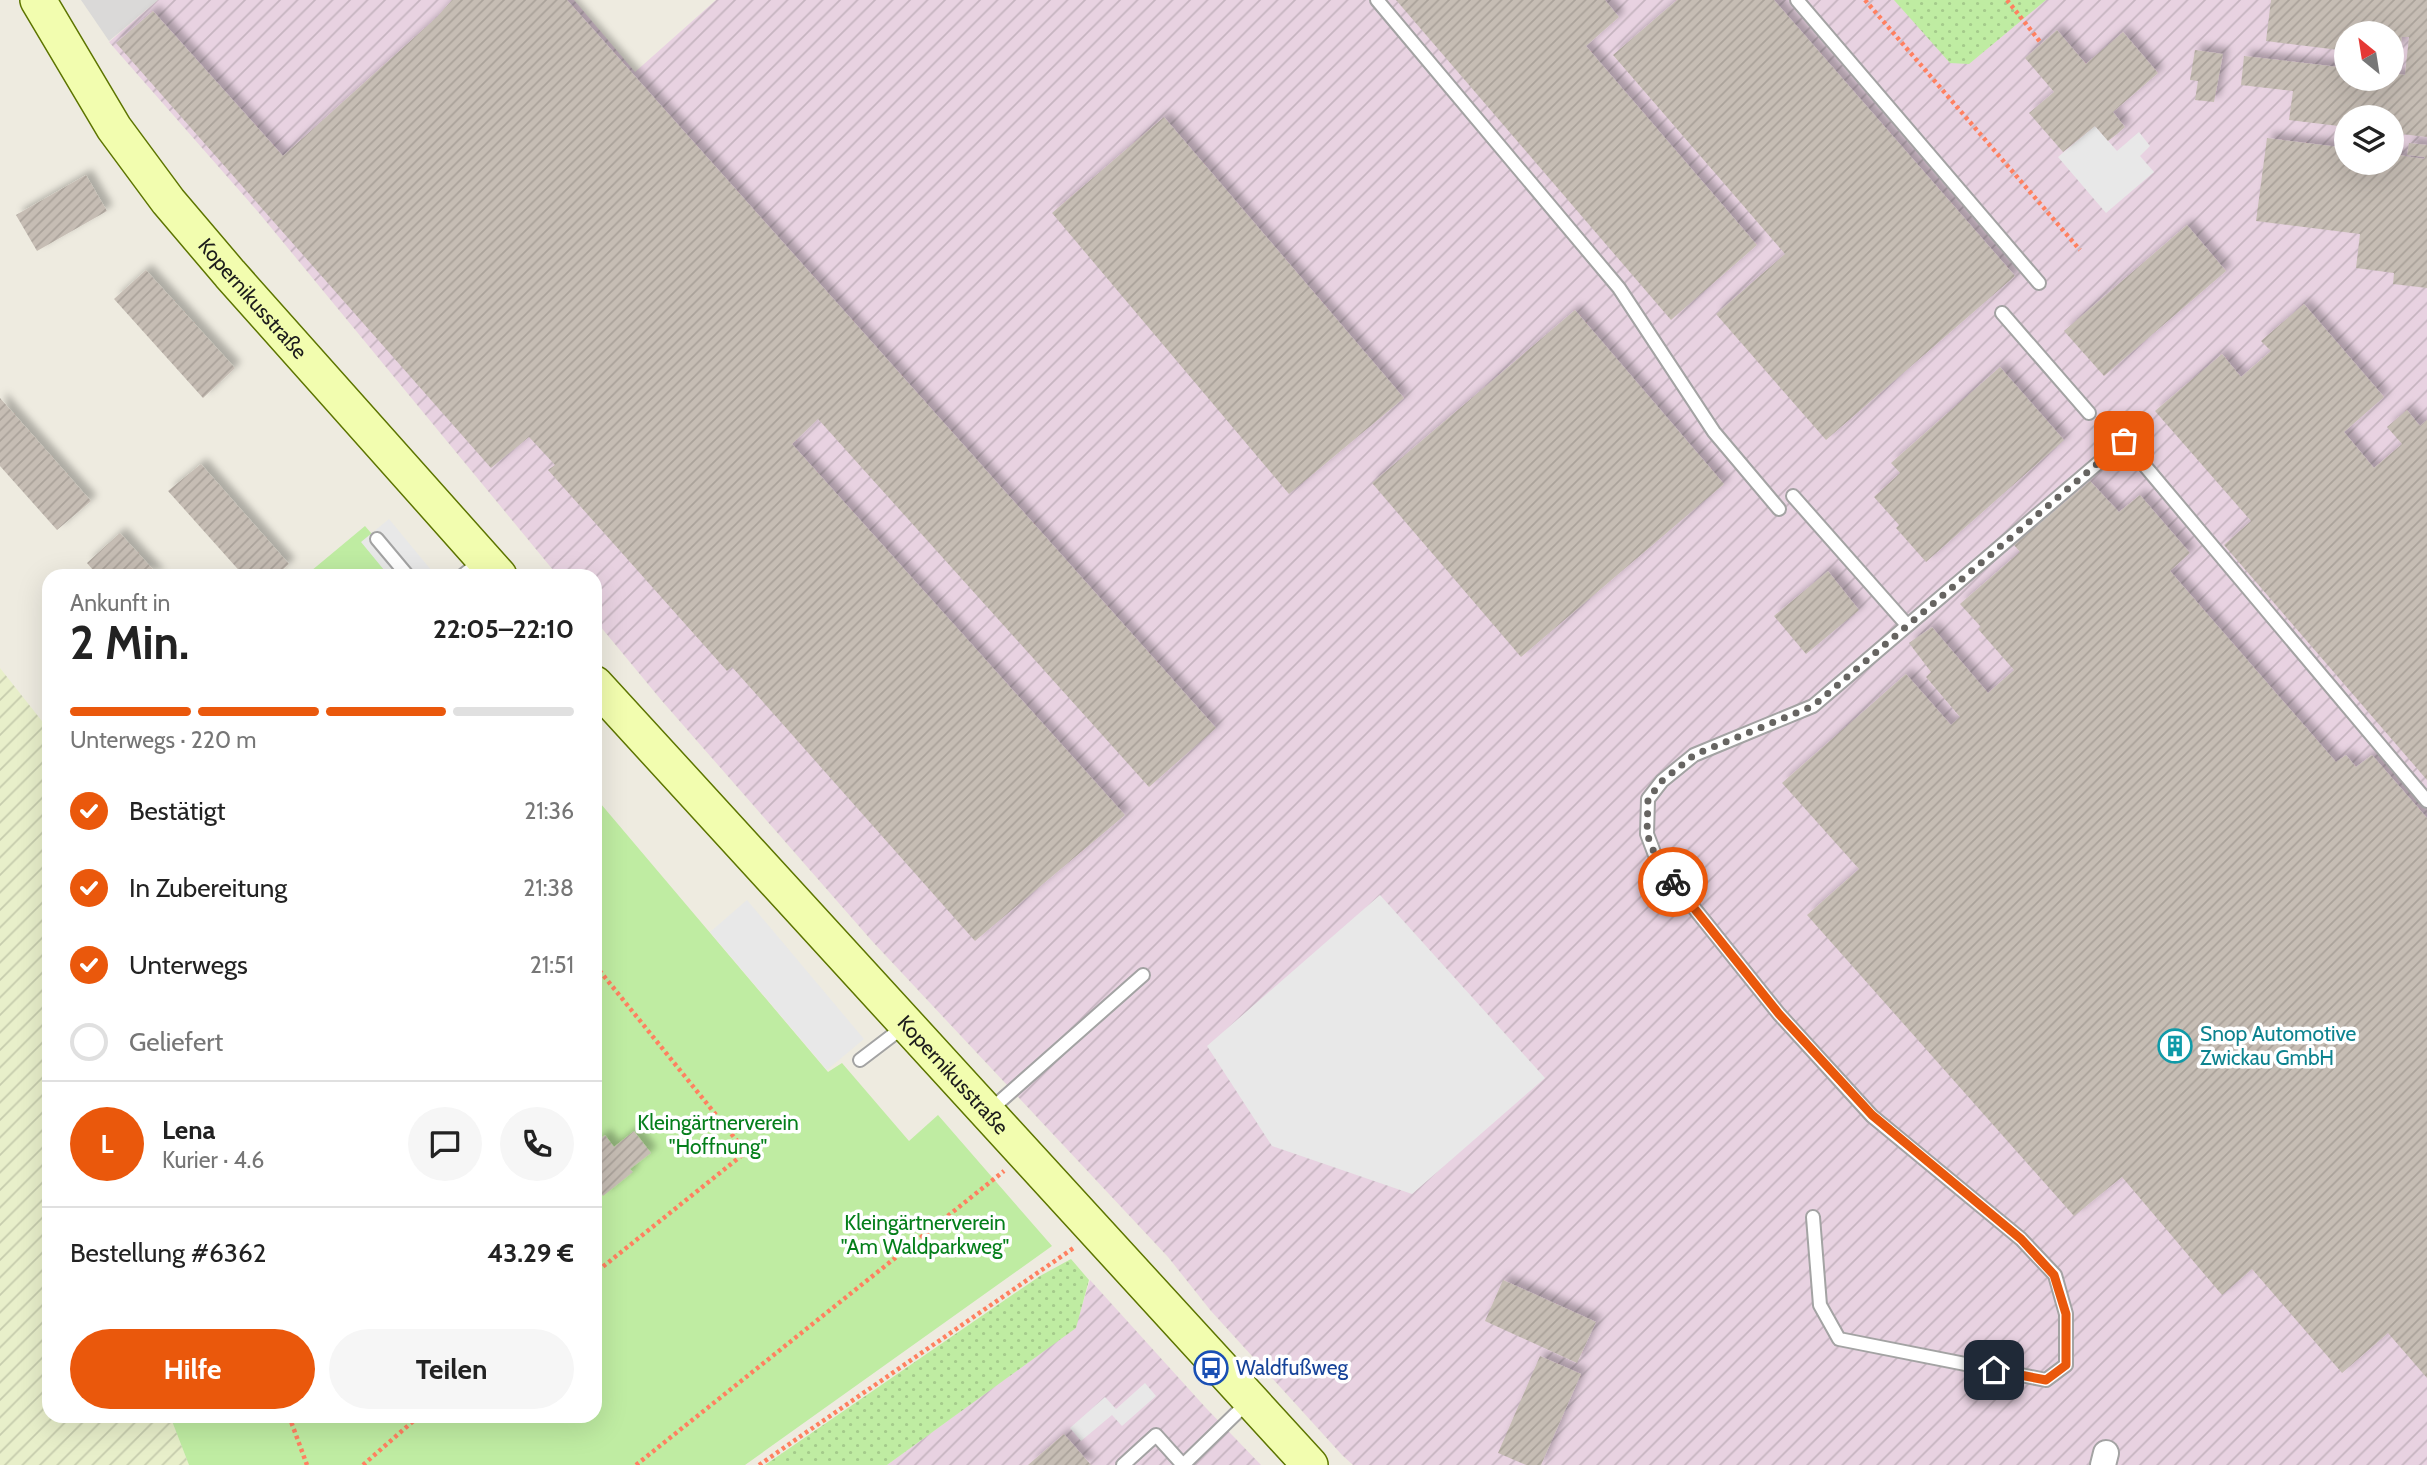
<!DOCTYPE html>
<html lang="de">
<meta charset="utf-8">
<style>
:root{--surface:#fff;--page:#f6f6f6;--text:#222;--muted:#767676;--line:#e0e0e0;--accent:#ea580c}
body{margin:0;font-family:Cabin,sans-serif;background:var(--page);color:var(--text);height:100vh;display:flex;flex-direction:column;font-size:26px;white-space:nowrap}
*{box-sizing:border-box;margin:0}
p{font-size:23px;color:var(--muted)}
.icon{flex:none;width:38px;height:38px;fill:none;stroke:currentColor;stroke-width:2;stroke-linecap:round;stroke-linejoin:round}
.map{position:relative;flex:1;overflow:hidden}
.sheet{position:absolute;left:42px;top:569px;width:560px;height:854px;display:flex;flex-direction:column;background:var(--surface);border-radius:21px;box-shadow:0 7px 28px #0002}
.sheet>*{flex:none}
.needle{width:46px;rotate:330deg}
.controls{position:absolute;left:2334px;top:21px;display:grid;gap:14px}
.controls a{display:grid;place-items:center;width:70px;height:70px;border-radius:50%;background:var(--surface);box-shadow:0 7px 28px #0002;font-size:35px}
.pin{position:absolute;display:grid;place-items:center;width:60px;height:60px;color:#fff;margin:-30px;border-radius:14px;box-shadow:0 4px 10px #0006}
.courier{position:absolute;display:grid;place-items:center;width:70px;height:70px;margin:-35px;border:5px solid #ea580c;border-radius:50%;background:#fff;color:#222;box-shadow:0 2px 9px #0007}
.headline em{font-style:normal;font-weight:800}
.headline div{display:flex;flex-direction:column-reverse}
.headline{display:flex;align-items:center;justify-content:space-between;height:119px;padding:0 28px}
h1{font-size:46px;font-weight:800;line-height:52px}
.bar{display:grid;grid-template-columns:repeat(4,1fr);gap:10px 7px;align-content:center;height:84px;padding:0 28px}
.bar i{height:9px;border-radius:5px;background:var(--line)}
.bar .on{background:var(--accent)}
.bar p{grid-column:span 4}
.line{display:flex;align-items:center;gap:18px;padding:0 28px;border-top:2px solid var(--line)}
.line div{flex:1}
.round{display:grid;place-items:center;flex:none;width:74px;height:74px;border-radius:37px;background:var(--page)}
ol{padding:0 28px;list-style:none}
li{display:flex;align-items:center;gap:21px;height:77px}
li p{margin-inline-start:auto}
li .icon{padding:7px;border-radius:50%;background:var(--accent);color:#fff;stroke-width:4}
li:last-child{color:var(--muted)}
li i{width:38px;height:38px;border:4px solid var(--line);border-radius:50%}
.button{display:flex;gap:14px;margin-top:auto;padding:14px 28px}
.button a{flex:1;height:80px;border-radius:42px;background:var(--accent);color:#fff;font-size:28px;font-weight:800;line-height:80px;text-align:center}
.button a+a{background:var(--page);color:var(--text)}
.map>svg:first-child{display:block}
</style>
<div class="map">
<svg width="2427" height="1465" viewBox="0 0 2427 1465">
<defs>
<pattern id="industrial-furrows" width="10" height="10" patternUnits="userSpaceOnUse" patternTransform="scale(1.75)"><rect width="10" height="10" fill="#e8d2e1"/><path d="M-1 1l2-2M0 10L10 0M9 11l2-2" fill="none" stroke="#c6b4c0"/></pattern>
<pattern id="farmland-furrows" width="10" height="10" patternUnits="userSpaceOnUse" patternTransform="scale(1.75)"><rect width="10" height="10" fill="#e8efca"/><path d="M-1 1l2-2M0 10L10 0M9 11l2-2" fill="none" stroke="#c6ccad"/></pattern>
<pattern id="grass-dots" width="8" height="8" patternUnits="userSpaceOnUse" patternTransform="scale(1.75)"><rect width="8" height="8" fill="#bfeca2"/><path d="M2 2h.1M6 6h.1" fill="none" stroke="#a4ca8b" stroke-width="1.8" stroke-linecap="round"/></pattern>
<pattern id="building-hatch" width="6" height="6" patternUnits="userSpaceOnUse" patternTransform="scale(1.75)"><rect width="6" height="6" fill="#c6bdb4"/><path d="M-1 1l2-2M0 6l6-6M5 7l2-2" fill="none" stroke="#aaa29a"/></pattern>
<filter id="shadow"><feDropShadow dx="6" dy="-6" stdDeviation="3.5" flood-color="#0004"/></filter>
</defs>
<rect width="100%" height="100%" fill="#eeebe0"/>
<path fill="#dad9d8" d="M81,0H158L109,41Z"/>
<path fill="url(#industrial-furrows)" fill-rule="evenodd" d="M158,0H574L635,72L716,0H2427V1465H1353L1342,1455L1211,1311L1168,1257L872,941L662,701L595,620V576H558L259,213L109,42ZM2347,33H2392V79H2347ZM2347,117H2392V163H2347Z
M1090,1280L1206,1408L1261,1465H887L1075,1328Z"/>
<path fill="url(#farmland-furrows)" d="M0,668L49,730V1416H170L189,1465H0Z"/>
<path fill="url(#grass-dots)" d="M1894,0H2046L1969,64L1950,63Z
M1071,1259L1089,1280L1076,1328L887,1465H765L1040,1276Z"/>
<path fill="#bfeca2" d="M365,526L408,576H305Z
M595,797L828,1072L842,1063L909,1141L938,1115L1052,1246L745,1465H189L170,1416H595Z"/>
<path fill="#e8e8e8" d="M2095,126L2117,151L2139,132L2150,146L2140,156L2154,172L2106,213L2058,157Z
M389,519L436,576H389L361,542Z
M1380,895L1545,1078L1412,1194L1272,1146L1207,1046Z
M747,900L864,1039L827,1070L710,932Z
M1145,1383L1156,1396L1122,1426L1112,1415L1081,1441L1070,1428L1105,1397L1116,1409Z"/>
<path fill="url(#building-hatch)" filter="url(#shadow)" d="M452,0H567L1216,728L1149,787L818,419L792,444L1125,815L975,941L732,667L727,671L548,470L555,465L529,437L491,468L116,43L153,11L283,156L437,17Z
M1396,0H1605L1619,17L1586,46L1757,245L1671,320Z
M1677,0H1774L2015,276L1826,440L1716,314L1785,254L1613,55Z
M2271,0H2427V137L2392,133V117H2347V127L2289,120L2293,91L2241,85L2244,56L2347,68V79H2392V73L2405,75L2409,37H2402L2400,49L2392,48V33H2347V51L2266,41Z
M2057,30L2086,64L2123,32L2158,73L2113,112L2125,127L2117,134L2108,141L2095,126L2063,152L2029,113L2054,92L2025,58Z
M2195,50L2223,54L2214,102L2195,100L2198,81L2190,80Z
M1164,117L1404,398L1289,494L1052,213Z
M2267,138L2347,148V163H2392V154L2424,159L2425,157L2407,155L2409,143L2427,145V288L2393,284L2394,273L2356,268L2360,234L2256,221Z
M86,175L107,211L37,251L16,215Z
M2187,225L2226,271L2104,376L2064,331Z
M146,270L235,368L203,398L114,299Z
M2304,304L2384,397L2344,432L2374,468L2402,444L2387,427L2407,410L2420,426L2427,420V780L2224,545L2251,521L2155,411L2222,354L2241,377L2271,351L2261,341Z
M1575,310L1724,484L1521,657L1372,483Z
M2000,367L2064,440L1926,562L1896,528L1899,525L1874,497L1900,473L1891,463Z
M0,398L91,501L57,530L0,466Z
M201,464L289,564L275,576H244L168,491Z
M2090,481L2119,512L2140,495L2190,553L2170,571L2336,762L2346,755L2356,767L2372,755L2427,818V1378L2388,1333L2342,1373L2252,1269L2222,1295L2122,1177L2074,1216L1807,915L1859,869L1782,783L1906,674L1951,725L1960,717L1926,677L1931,672L1909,643L1932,627L1988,693L2014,670L1978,629L1981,627L1960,604L2020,552L2014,545Z
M120,533L159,576H98L87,563Z
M1828,571L1859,610L1806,654L1774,616Z
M634,1131L651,1153L630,1169L633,1172L603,1196L598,1189L595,1191V1143L605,1135L614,1147Z
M1503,1280L1596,1322L1577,1363L1485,1321Z
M1540,1356L1581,1374L1541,1465H1526L1498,1453Z
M1064,1434L1091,1465H1028Z"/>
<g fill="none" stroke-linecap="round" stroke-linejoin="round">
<defs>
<path id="lane" d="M1377,0L1619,288L1714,432L1779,509
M1797,0L2039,283
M2002,313L2089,413
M1793,496L1907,625
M377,539L408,576
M462,576L481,561
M860,1060L906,1025
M988,1112L1143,975
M1813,1217L1820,1305L1839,1339L2046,1380L2066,1365V1314L2055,1275L2021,1239L1872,1116L1779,1014L1658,863L1647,834L1648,799L1662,781L1694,755L1813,706L2124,441L2427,801
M1123,1465L1156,1435L1183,1465L1248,1402"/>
<path id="street" d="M2103,1465L2106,1453"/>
<g id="secondary">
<path id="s1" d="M38,0L114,128L168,201L230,274L499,576"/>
<path id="s2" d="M595,684L1310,1465"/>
</g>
</defs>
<use href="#lane" stroke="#a3a3a3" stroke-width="16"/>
<use href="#street" stroke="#a3a3a3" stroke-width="28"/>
<use href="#secondary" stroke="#5d7500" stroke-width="38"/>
<path stroke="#ff8060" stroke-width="4.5" stroke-dasharray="3.5 3.5" stroke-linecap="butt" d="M1865,0L2080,250
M2007,0L2041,43
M595,965L746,1152L595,1273
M289,1416L307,1465
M363,1465L419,1416
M636,1465L1004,1171
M759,1465L1075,1247"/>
<use href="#lane" stroke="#fff" stroke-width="12"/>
<use href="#street" stroke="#fff" stroke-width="24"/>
<use href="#secondary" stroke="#f2fdaf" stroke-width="35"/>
</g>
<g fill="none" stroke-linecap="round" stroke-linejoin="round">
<path stroke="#666461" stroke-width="7" stroke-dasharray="0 12.6" d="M1673,882L1658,863L1647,834L1648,799L1662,781L1694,755L1813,706L2124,441"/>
<path stroke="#ea580c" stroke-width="9" d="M1673,882L1779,1014L1872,1115L2021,1239L2054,1275L2066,1314V1365L2046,1380L1994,1370"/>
</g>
<defs>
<symbol id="building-ring" viewBox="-11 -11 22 22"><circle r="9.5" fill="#fff" stroke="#0f9aa8" stroke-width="1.5"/><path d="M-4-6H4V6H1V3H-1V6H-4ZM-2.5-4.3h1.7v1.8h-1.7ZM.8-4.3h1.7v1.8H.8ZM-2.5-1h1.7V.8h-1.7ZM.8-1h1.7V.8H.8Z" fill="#0f9aa8"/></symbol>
<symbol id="bus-ring" viewBox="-11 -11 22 22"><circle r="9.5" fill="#fff" stroke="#1a4fb4" stroke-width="1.5"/><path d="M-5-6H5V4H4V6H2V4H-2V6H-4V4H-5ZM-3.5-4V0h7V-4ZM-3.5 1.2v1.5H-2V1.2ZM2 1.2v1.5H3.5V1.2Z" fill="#1a4fb4"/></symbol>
</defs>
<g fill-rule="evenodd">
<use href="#building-ring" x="2156" y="1027" width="38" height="38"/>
<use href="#bus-ring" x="1192" y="1349" width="38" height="38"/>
</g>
<g text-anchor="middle" stroke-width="7" stroke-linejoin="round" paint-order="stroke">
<g font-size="21" fill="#1c1c1c" stroke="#fff">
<text dy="7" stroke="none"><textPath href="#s1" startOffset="369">Kopernikusstraße</textPath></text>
<text dy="7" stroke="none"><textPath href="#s2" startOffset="530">Kopernikusstraße</textPath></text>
</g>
<g font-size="21" fill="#0d838f" stroke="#fff" text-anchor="start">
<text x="2200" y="1041">Snop Automotive<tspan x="2200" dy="24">Zwickau GmbH</tspan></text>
</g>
<g font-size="21" fill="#057f1b" stroke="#fff">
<text x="718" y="1130">Kleingärtnerverein<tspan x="718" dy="24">"Hoffnung"</tspan></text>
<text x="925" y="1230">Kleingärtnerverein<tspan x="925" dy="24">"Am Waldparkweg"</tspan></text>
</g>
<g font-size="21" fill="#164399" stroke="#fff" text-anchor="start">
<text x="1236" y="1375">Waldfußweg</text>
</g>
</g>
</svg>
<div class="controls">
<a><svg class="needle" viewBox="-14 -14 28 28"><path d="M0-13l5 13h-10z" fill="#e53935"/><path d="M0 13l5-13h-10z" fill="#767676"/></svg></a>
<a><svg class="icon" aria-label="layers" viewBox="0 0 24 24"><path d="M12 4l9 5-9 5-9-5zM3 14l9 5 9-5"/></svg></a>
</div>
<div class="pin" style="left:2124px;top:441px;background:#ea580c"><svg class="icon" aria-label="bag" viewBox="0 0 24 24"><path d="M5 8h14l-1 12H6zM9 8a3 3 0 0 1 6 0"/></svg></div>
<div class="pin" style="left:1994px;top:1370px;background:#1f2937"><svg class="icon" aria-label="home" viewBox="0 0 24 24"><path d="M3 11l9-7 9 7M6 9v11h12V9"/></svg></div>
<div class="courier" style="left:1673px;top:882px"><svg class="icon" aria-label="bike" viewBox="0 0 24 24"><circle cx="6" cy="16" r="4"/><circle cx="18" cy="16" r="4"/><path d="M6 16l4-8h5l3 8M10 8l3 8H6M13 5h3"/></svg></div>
<section class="sheet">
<div class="headline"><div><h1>2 Min.</h1><p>Ankunft in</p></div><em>22:05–22:10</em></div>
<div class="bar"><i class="on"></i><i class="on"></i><i class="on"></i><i></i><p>Unterwegs · 220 m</p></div>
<ol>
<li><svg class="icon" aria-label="check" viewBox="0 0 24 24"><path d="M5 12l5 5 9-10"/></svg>Bestätigt<p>21:36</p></li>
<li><svg class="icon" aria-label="check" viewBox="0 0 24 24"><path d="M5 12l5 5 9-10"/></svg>In Zubereitung<p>21:38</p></li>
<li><svg class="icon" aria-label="check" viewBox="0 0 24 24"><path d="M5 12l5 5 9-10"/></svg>Unterwegs<p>21:51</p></li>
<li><i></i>Geliefert</li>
</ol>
<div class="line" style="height:126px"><b class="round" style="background:var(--accent);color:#fff">L</b><div><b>Lena</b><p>Kurier · 4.6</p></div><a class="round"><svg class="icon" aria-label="chat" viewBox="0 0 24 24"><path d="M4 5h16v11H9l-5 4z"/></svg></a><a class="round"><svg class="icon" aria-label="phone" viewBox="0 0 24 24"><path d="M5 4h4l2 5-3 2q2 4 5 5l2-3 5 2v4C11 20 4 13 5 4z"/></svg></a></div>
<div class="line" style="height:91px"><div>Bestellung #6362</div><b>43.29 €</b></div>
<div class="button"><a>Hilfe</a><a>Teilen</a></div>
</section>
</div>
